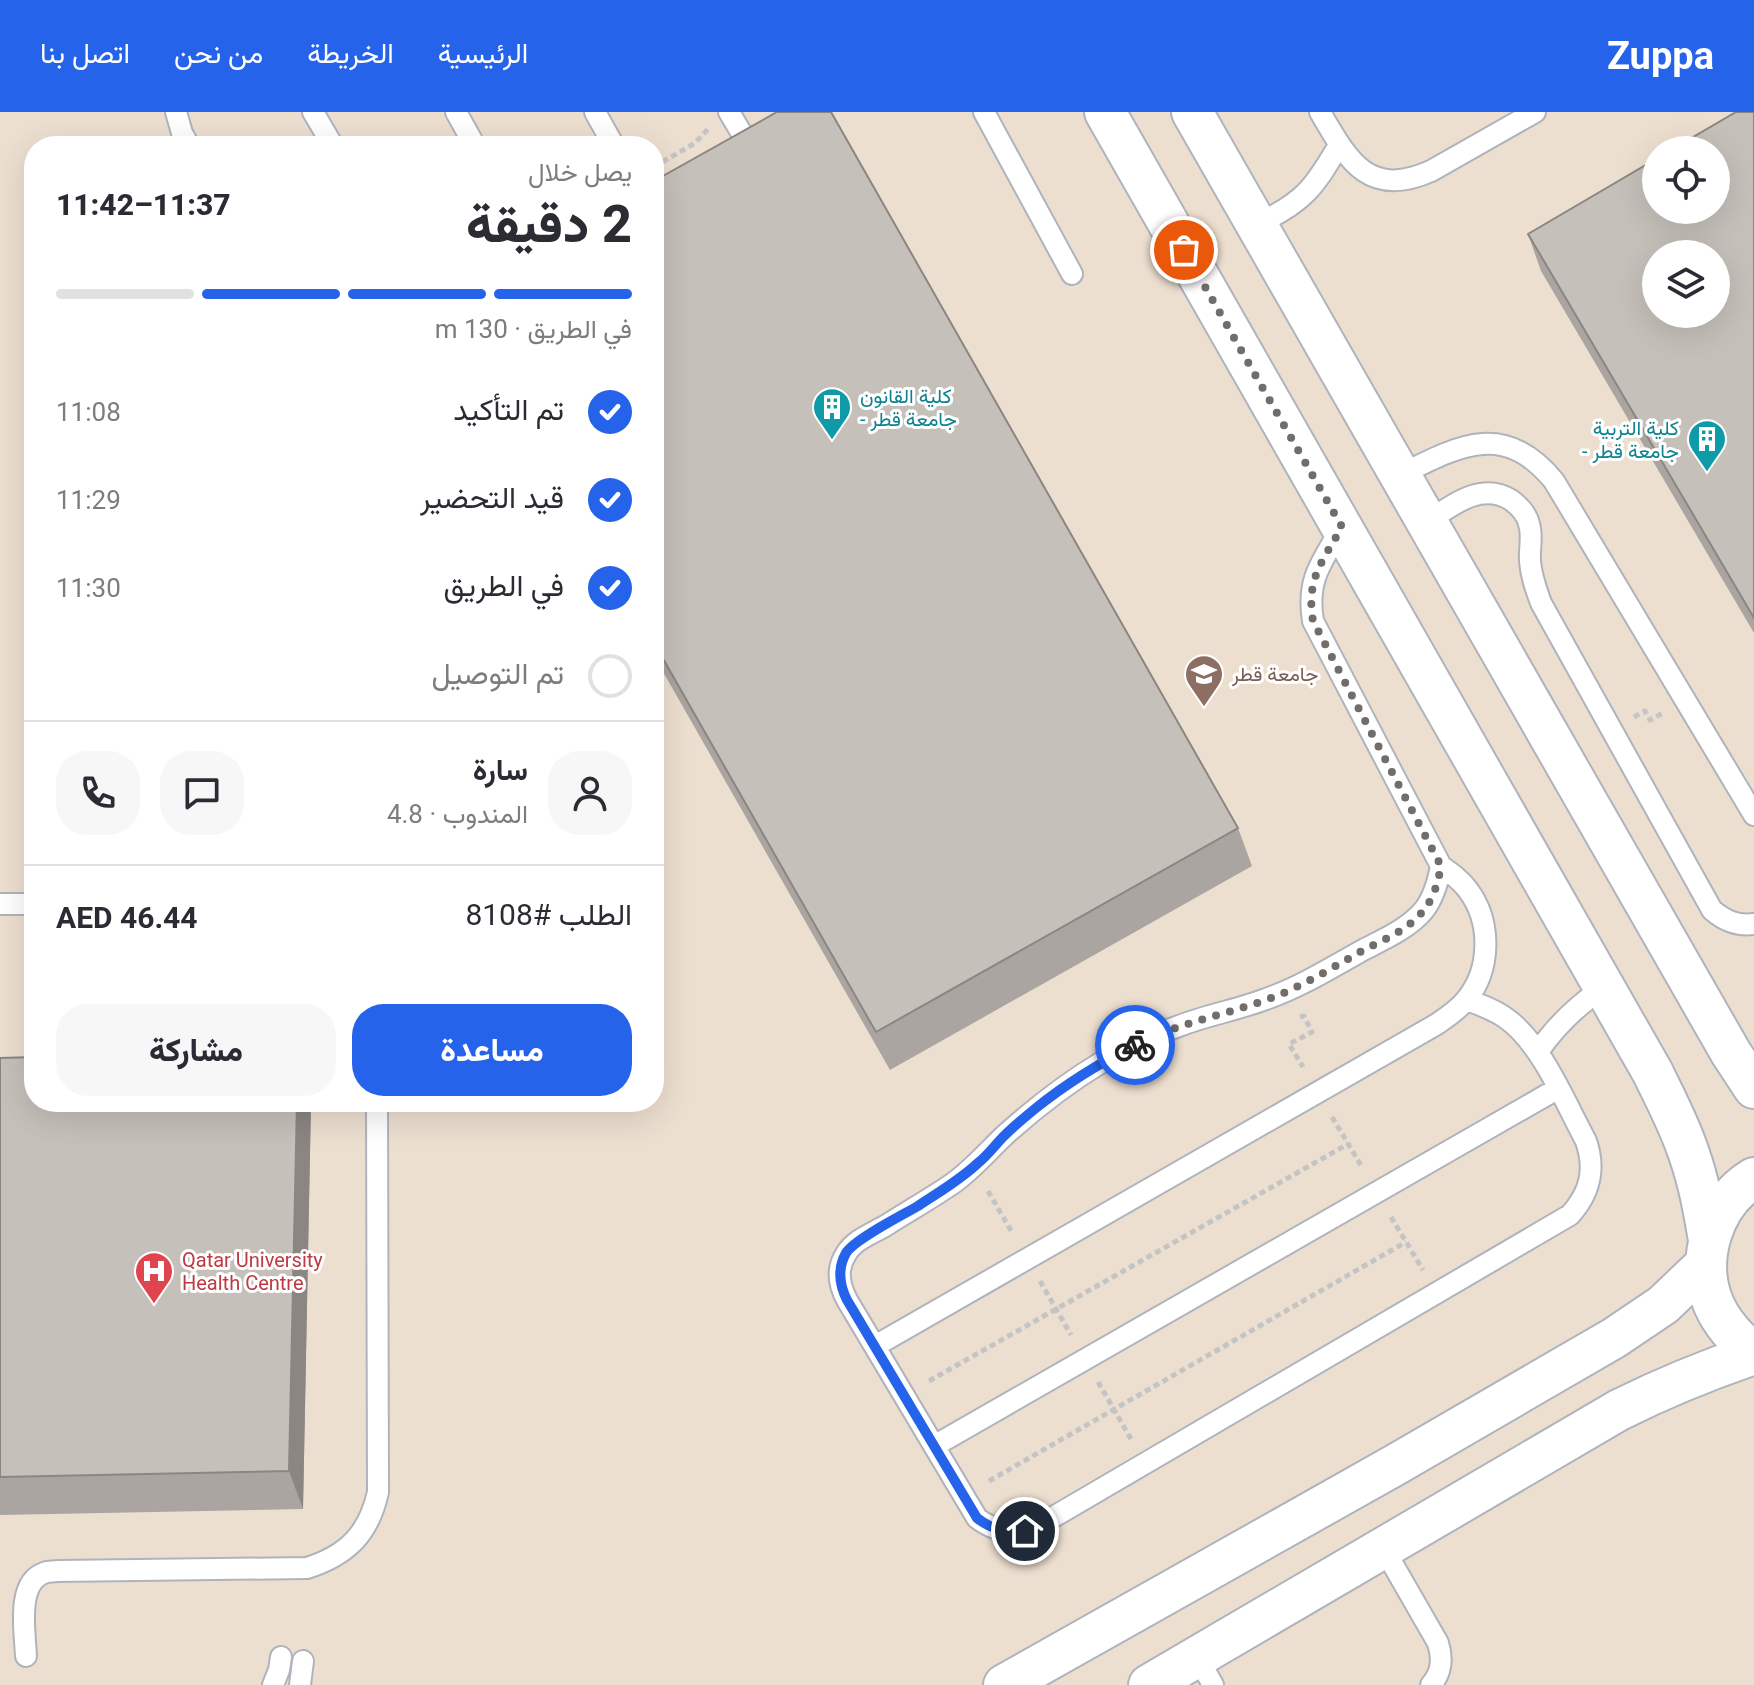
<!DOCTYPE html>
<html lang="ar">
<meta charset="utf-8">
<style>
:root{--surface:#fff;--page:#f7f7f7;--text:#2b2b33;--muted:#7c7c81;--line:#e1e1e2;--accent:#2563eb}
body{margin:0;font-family:Roboto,Vazirmatn,sans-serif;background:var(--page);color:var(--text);direction:rtl;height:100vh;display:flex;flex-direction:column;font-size:30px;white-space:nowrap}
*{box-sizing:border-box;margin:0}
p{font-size:26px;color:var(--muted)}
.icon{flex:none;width:44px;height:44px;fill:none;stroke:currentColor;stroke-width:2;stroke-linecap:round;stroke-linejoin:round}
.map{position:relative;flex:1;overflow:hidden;direction:ltr}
.side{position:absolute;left:24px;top:24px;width:640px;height:976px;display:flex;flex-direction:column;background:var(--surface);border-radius:32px;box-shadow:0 8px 32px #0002;direction:rtl}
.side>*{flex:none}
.buttons{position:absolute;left:1642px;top:24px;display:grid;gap:16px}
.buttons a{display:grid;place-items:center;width:88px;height:88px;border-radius:50%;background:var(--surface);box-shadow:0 8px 32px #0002;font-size:40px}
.pin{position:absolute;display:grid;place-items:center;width:68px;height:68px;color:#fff;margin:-34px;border:4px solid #fff;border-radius:50%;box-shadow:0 2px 8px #0007}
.courier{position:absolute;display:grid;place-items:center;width:80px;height:80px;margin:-40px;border:6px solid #2563eb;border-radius:50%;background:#fff;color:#222;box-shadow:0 2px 10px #0007}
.headline em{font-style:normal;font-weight:800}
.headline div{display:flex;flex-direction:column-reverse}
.headline{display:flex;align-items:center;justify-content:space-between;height:136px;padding:0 32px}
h1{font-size:52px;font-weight:800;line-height:60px}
.bar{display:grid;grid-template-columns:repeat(4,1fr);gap:12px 8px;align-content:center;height:96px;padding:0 32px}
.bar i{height:10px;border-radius:6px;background:var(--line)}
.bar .active{background:var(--accent)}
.bar p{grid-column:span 4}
.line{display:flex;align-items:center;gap:20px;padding:0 32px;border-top:2px solid var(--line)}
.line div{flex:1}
.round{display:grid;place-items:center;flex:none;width:84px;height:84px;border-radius:32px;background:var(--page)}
ol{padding:0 32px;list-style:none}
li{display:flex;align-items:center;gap:24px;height:88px}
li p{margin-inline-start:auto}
li .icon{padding:8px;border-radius:50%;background:var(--accent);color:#fff;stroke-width:4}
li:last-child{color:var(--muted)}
li i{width:44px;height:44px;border:4px solid var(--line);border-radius:50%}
.action{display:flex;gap:16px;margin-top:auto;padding:16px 32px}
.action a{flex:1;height:92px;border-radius:32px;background:var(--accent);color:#fff;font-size:32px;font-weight:800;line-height:92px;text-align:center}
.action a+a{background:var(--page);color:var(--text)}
header{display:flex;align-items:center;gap:48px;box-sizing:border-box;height:112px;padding:0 40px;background:var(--accent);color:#fff}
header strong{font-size:38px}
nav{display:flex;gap:44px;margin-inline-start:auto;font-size:28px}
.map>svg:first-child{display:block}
</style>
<header>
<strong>Zuppa</strong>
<nav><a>الرئيسية</a><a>الخريطة</a><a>من نحن</a><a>اتصل بنا</a></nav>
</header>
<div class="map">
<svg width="1754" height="1573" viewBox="0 0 1754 1573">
<rect width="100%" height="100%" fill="#ede5df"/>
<path fill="#eddfd0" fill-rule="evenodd" d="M0,0H1754V1573H0ZM34,34H654V990H34ZM1656,38H1716V98H1656ZM1656,142H1716V202H1656Z"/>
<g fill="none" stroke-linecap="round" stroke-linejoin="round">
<defs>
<path id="service" d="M176,0L182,21L189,34
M313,0L333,34
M456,0L475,34
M595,0L614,34
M729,0L745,27
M984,0L1072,162
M1320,0C1348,48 1368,87 1431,59L1535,0
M1257,112C1303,91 1314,76 1339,33
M1400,363C1458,334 1504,308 1554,369L1754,703
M1427,410C1451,394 1481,369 1511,388C1519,394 1527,402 1529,412C1533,424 1529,437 1530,449C1531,464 1536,477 1541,491L1712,798C1725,809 1737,814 1754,812
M1441,754C1438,770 1434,785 1424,798C1408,817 1384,827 1363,838C1331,856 1300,875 1266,887C1237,898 1207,903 1179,914C1152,923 1126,936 1102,950C1067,971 1035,996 1005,1023C987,1040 972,1058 952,1072C930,1087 907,1100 885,1114C871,1122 854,1128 846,1142C836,1157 839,1173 847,1188L977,1406C996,1421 1016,1422 1038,1414L1570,1103C1590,1081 1596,1058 1586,1029C1566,992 1541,931 1507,907C1495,898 1481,893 1467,888
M0,792H34
M1538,940C1556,913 1578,893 1604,875
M875,1234L1437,912C1447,905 1458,898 1466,888C1491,858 1492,810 1468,778C1461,768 1451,761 1441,754L1313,509C1306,467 1322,450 1342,415
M934,1334L1557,977
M1384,1437L1438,1531C1443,1547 1442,1560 1431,1573
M26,1544C25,1520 16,1471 44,1461C48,1459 53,1460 57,1459L307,1456C348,1443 369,1421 378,1380L377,990
M1198,1546L1213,1573
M273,1573L279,1558L281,1545
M300,1573L303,1549"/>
<path id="minor" d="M1105,0L1653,961C1666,988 1680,1014 1689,1042C1699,1070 1704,1099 1709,1128
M1192,0L1731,941L1754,976
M1754,1066C1712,1091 1695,1149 1714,1193C1723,1213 1737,1228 1754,1241
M1004,1573L1395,1353L1614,1226L1663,1193L1706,1152
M1149,1573L1619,1298C1663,1276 1707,1258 1754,1242"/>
</defs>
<use href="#service" stroke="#afb4bc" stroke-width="24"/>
<use href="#minor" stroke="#afb4bc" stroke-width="44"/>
<path stroke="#c4c4c4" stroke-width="5" stroke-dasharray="6 4" stroke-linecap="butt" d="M654,55L695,31L708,17
M1634,605L1645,599L1650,608L1663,601
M1300,905L1304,904L1312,920L1289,932L1303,955
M1332,1005L1362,1055
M988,1079L1013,1122
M1391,1105L1423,1158
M1040,1169L1071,1223
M929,1269L1348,1032
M1098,1270L1131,1327
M989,1369L1406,1130"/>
<use href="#service" stroke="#fff" stroke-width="20"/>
<use href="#minor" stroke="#fff" stroke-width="40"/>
</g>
<path fill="#aaa5a0" d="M1754,0V521L1541,159L1528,122Z
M654,69L1238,716L1252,754L890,958L654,544Z
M0,946L34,990H311L303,1397L0,1403Z"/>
<path fill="#8b8682" d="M297,990H311L303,1397L289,1359Z"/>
<path fill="#c6c0ba" stroke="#8b8682" stroke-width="2" fill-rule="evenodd" d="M777,0H831L1238,716L876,920L654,531V69Z
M1736,0H1754V506L1528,122L1656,47V98H1716V38H1671ZM1656,142H1716V202H1656Z
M34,945V990H297L289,1359L0,1365V946Z"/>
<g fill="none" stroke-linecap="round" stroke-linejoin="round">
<path stroke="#706d6b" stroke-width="8" stroke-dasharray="0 14.4" d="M1135,933C1177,912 1219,904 1263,889C1298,877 1330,857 1362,839C1383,828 1408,818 1423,799C1434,786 1438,770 1441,754L1313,509C1306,467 1322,450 1342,415L1184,138"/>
<path stroke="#2563eb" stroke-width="10" d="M1025,1419C1006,1420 992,1418 977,1406L847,1188C839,1172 837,1157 846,1141C855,1127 901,1104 918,1094C939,1080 960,1068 978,1051C988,1043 995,1033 1004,1024C1014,1014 1025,1005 1036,996C1067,971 1100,951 1135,933"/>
</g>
<defs>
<symbol id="building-pin" viewBox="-11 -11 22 30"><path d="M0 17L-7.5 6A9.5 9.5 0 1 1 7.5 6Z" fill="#0f9aa8" stroke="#fff"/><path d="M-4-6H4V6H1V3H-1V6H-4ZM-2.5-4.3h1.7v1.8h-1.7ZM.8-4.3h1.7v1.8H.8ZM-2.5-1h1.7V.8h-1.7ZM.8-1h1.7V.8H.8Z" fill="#fff"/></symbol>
<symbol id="university-pin" viewBox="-11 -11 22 30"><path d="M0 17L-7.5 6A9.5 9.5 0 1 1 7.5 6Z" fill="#8d6e63" stroke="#fff"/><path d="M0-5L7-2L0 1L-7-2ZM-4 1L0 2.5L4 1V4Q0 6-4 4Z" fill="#fff"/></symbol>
<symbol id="hospital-pin" viewBox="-11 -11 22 30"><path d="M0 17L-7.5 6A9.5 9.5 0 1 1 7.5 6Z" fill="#e0444e" stroke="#fff"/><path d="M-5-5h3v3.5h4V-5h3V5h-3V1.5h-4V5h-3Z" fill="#fff"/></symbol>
</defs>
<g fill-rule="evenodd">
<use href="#building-pin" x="810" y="273" width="44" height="60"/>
<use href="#building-pin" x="1685" y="305" width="44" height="60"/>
<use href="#university-pin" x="1182" y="540" width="44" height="60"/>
<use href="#hospital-pin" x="132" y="1137" width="44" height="60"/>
</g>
<g text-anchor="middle" stroke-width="6" stroke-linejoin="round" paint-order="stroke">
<g font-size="20" fill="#0d838f" stroke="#fff" text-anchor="start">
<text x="860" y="291">كلية القانون<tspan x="860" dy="23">- جامعة قطر</tspan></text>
<text x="1679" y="323" text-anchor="end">كلية التربية<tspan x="1679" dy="23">- جامعة قطر</tspan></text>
</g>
<g font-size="20" fill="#785e54" stroke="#fff" text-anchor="start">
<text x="1232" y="569">جامعة قطر</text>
</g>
<g font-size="20" fill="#be3a42" stroke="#fff" text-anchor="start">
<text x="182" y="1155">Qatar University<tspan x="182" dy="23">Health Centre</tspan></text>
</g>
</g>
</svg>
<div class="buttons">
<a><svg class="icon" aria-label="locate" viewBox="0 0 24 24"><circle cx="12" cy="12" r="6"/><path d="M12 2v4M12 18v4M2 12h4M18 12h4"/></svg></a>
<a><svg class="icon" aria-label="layers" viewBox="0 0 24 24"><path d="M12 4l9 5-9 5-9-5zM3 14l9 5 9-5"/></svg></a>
</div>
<div class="pin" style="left:1184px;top:138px;background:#ea580c"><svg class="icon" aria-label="bag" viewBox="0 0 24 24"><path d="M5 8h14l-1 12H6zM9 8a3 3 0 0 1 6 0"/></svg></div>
<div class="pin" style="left:1025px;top:1419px;background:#1f2937"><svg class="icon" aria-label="home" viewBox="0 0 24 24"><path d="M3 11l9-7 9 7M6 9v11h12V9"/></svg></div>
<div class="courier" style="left:1135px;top:933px"><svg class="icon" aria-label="bike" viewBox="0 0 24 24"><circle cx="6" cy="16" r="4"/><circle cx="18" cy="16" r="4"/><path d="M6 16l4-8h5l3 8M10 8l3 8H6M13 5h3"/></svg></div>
<section class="side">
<div class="headline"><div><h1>2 دقيقة</h1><p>يصل خلال</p></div><em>11:37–11:42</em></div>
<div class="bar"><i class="active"></i><i class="active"></i><i class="active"></i><i></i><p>في الطريق · 130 m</p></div>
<ol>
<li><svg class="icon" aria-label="check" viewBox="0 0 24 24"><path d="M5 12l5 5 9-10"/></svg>تم التأكيد<p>11:08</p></li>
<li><svg class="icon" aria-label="check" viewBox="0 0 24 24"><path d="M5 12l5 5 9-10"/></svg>قيد التحضير<p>11:29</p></li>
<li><svg class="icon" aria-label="check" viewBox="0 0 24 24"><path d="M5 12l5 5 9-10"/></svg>في الطريق<p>11:30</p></li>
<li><i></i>تم التوصيل</li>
</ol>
<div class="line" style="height:144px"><a class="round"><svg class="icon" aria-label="person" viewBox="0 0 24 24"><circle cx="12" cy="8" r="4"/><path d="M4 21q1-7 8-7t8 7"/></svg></a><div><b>سارة</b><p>المندوب · 4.8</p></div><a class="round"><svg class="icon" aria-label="chat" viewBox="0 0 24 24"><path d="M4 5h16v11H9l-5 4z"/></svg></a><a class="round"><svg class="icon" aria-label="phone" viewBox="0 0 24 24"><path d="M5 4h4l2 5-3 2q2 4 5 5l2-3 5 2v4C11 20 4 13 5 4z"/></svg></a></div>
<div class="line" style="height:104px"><div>الطلب #8108</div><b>AED 46.44</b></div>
<div class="action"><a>مساعدة</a><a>مشاركة</a></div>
</section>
</div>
